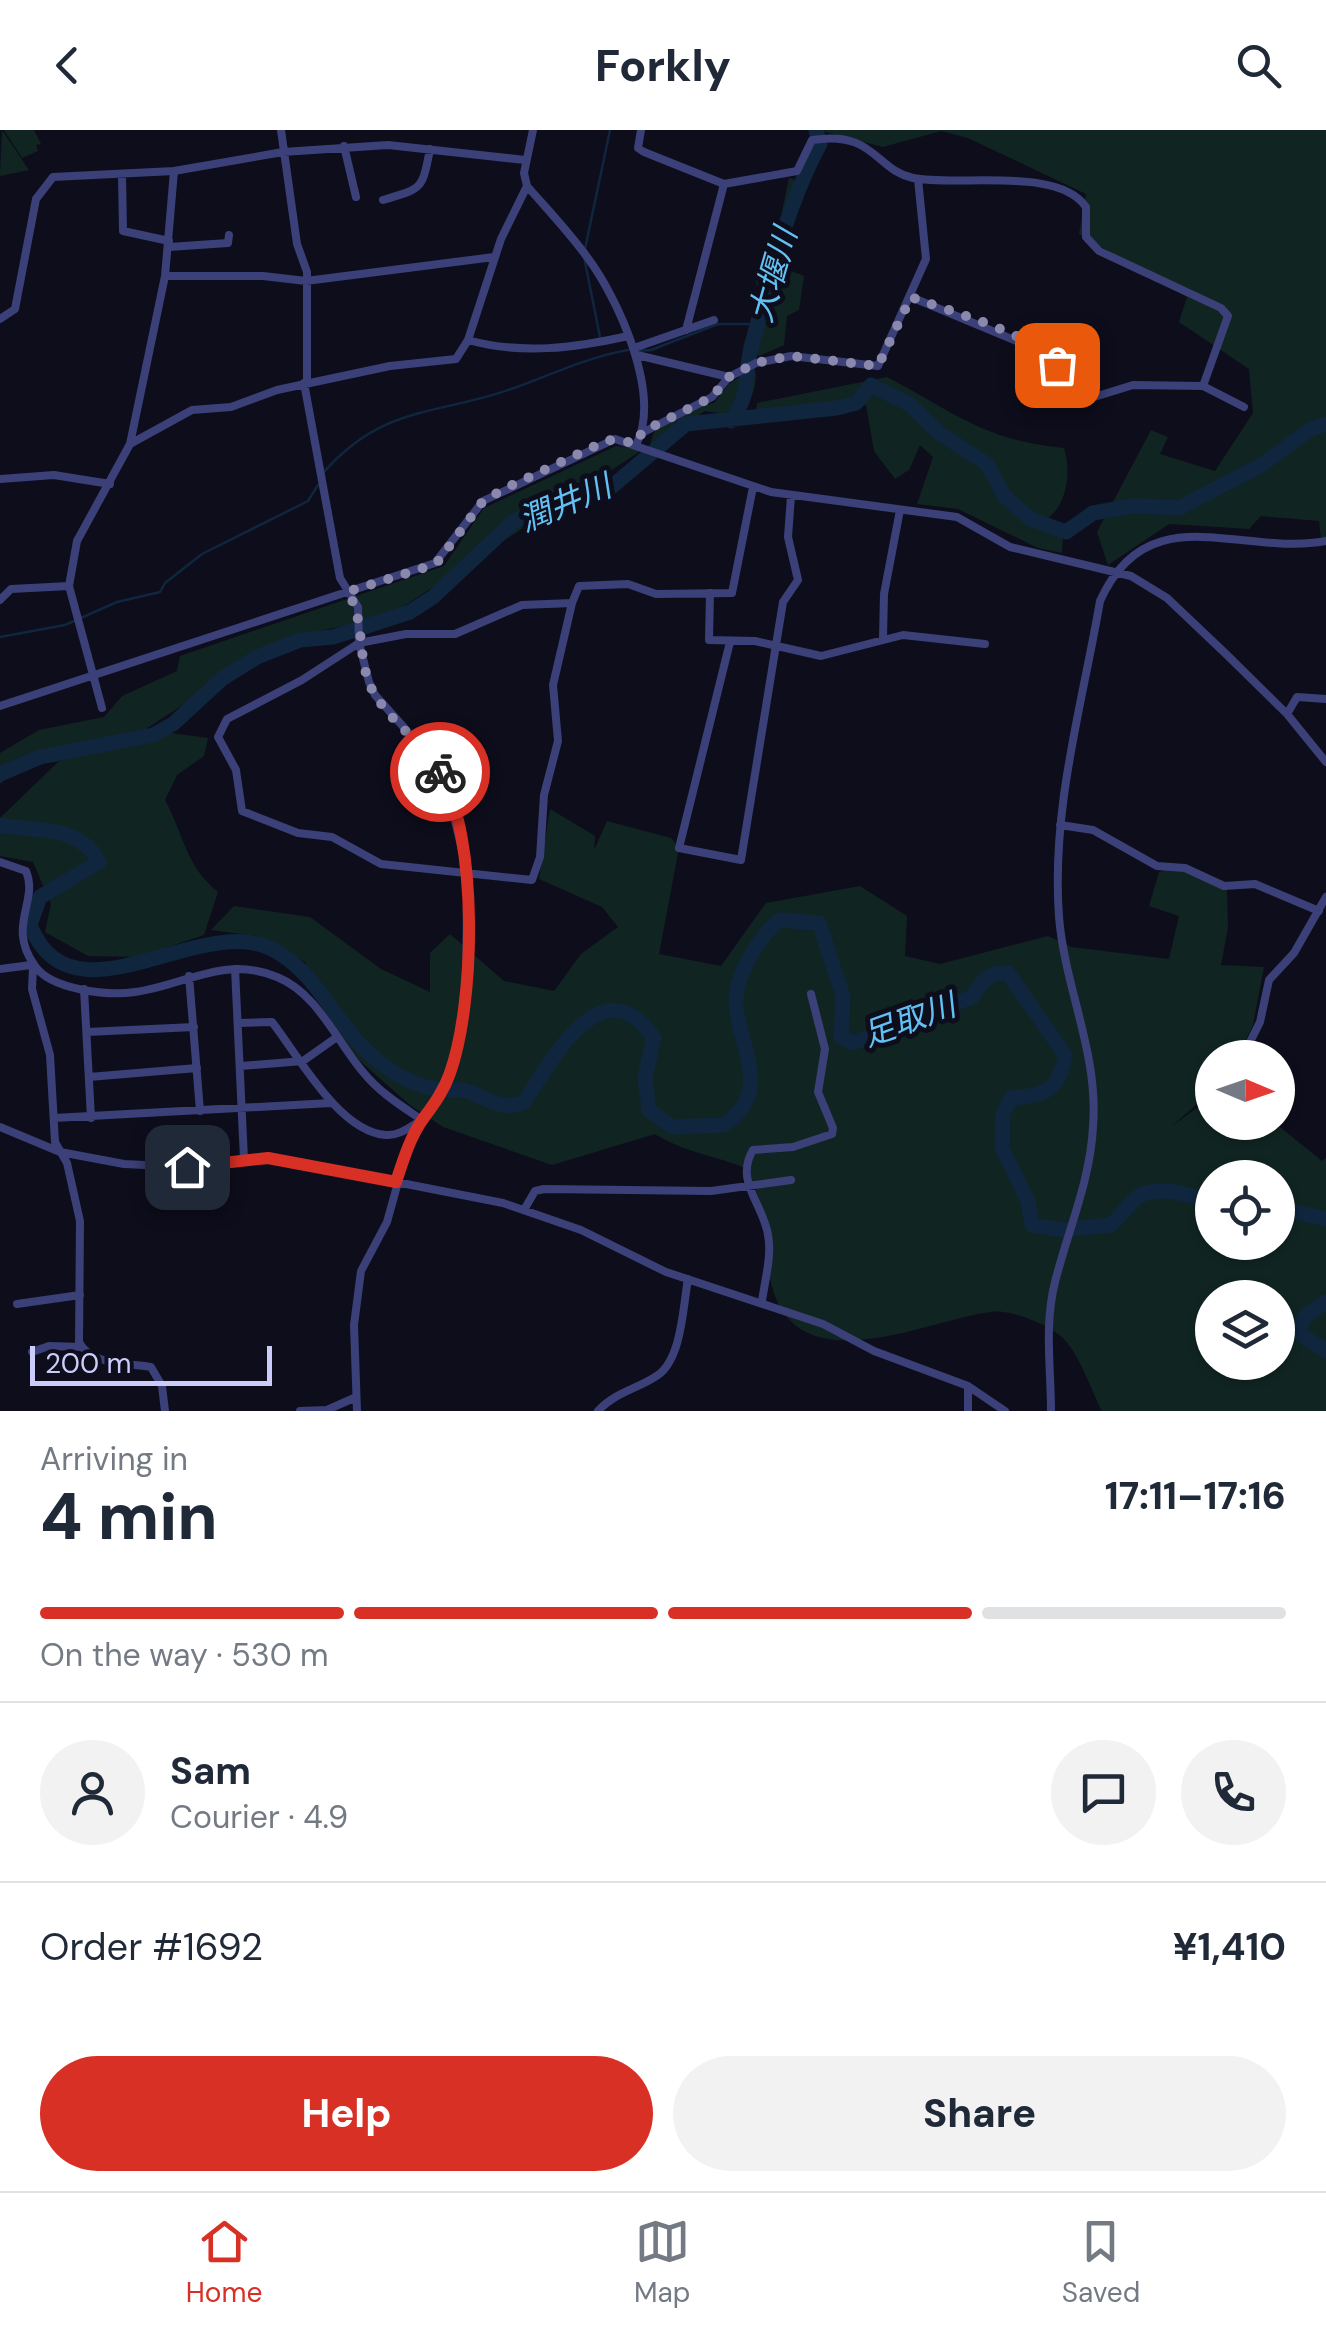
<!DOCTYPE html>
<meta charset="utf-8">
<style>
:root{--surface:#fff;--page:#f2f2f3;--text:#1f2937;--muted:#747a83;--line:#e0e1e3;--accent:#d93025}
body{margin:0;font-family:"DM Sans","Noto Sans JP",sans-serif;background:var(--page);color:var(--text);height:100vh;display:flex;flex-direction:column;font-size:38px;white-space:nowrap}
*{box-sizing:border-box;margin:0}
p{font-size:32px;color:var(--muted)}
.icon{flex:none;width:55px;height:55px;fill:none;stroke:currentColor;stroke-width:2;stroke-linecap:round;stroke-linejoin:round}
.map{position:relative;height:1281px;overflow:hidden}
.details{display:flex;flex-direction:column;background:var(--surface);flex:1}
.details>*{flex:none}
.needle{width:65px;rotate:92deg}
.buttons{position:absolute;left:1195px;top:910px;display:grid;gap:20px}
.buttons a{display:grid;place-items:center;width:100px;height:100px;border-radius:50%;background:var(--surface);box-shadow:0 2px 8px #0004;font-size:50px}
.scale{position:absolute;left:30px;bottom:25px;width:242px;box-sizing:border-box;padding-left:10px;border:5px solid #ccccfb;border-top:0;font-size:28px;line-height:35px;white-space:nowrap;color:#ccccfb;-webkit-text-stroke:8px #0e0d1c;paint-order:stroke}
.pin{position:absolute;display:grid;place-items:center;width:85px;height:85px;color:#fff;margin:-42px;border-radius:20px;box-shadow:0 5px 15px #0006}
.courier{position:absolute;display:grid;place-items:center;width:100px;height:100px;margin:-50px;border:8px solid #d93025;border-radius:50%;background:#fff;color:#222;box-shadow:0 2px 12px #0007}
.overview em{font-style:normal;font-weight:800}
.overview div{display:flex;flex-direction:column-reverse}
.overview{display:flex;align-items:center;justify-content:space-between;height:170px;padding:0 40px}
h1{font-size:65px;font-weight:800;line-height:75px}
.bar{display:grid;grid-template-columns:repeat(4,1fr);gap:15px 10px;align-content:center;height:120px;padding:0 40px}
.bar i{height:12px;border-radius:8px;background:var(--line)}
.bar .on{background:var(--accent)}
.bar p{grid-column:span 4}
.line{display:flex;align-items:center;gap:25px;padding:0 40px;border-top:2px solid var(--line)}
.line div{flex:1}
.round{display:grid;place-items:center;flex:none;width:105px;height:105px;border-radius:52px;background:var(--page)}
.cta{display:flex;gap:20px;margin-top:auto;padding:20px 40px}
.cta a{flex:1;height:115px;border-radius:60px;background:var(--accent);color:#fff;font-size:40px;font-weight:800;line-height:115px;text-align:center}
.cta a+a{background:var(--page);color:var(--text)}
header{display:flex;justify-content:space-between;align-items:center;height:130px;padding:0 40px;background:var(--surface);font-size:45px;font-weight:800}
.tab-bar{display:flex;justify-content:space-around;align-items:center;height:140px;border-top:2px solid var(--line);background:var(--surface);font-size:28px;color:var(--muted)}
.tab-bar a{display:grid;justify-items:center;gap:5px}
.tab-bar .on{color:var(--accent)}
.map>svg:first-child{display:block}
</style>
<header><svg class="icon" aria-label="back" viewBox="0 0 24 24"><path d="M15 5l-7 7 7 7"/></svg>Forkly<svg class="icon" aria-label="search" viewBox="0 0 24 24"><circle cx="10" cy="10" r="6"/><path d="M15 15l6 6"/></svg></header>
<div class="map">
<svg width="1326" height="1281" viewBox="0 0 1326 1281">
<rect width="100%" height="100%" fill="#0e0d1c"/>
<path fill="#102522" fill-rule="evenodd" d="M2,0L29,40L0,46Z
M4,0H34L41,14L36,15L38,21L22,28Z
M818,0H1326V409H1321L1319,391L1261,386L1249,399L1169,394L1108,435L1097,402L1151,300L1168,307L1160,324L1215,341L1253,283L1249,239L1179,192L1187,167L1079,104L1086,64L968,8L941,1L883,17Z
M789,48L794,49L798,68L781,137L804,146L799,180L787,186L784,215L759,226L743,217L759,163L755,148L768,146L770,111L776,110Z
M749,240L756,243C756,260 750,273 740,286L705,281L650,315C655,285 688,279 714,273L729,254Z
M887,247C956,283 982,310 1064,318C1072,343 1067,382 1039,393L1063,407L1062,423L1038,418L958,379L917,374L933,327L920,315L909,340L895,349L874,321L866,275L755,288L757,273Z
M616,316L642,320L389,486L301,505L238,539L132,608L18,640L0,654V623L39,600L104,587L122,566L177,541L180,526L444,436L484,378Z
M171,603L208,608L204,626L177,645L165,670C185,707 185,735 218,762L204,805L138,827L88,826L45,802L51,774L33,732L0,726V688L59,631Z
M550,679L595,706L594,720L607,691L671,708L679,718L659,824L721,836L766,773L860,756L907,786L905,826L940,834L1048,806L1071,817L1169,829L1179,786L1149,776L1159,742L1174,738L1227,760L1228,798L1221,835L1264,837L1253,895L1238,927L1212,928V961L1172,996L1212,967V992L1275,993L1322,1031L1326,1028V1281H1102C1091,1260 1079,1223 1062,1207C1046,1194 1012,1179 991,1182C935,1188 814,1248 778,1173C764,1143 768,1114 763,1083C760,1068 753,1053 748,1039C717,1026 683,1022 655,1004L552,1035L443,997L410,975L360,931L334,897L305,832L256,806L211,800L234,776L310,787L381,839L430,862V823L450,804L504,851L554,861L581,824L618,797L602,777L539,749ZM1212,1048H1278V1112H1212ZM1212,1168H1278V1232H1212Z"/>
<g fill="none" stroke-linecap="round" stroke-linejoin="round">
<path stroke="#0f263e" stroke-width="2.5" d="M585,119L610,0
M584,127L600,207
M636,221L651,220L718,194H758
M323,343C384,273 439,286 517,257C552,244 592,226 628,220
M0,507L65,495L117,472L160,462L165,453L202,424L308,371L318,355"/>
<path stroke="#0f263e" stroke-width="15" d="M731,291C752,262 743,249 751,219C769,150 786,77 820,14L816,0
M0,644L40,627L153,605L173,594L223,548L257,527L300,510L333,507L410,482L433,467L513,392L552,372L609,359L686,294L837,278L856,273L871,255L909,274L939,303L987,334L1005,367L1031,389L1066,402L1093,383L1133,376L1179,378L1260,336L1311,299L1326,294
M0,695C36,702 79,694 99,732L40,767L30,795C72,900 199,782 272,819C321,844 337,902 382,934C400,948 421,958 444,960C453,961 459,958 467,961C487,968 502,982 524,972C552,931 602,833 654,908L645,947L649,980L672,997L724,995C775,961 737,915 736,872C735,846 760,805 780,790L819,793L843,866L841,907L853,913L972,867C981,852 989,841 1008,843L1065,925C1060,960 1045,966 1011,968L1003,984L1002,1018L1028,1071L1032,1095L1064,1100L1110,1095C1120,1088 1125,1079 1133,1071C1151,1052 1191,1065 1212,1072
M1278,1078L1326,1089
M1326,1172L1305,1186L1297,1202L1326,1221"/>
<path stroke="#3b4078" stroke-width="8" d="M281,0L297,114L307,142V252
M533,0L524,43L527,56C547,79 569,102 587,127C618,168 661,263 637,313
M641,0L638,18L644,22L724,54L797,41L812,10C875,0 875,40 913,48C958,57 1058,36 1086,77V107L1099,121L1221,178L1228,186L1203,256
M344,16L356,67
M122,45L123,101L169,111
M383,70C423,58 422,60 430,19
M169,117L228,113L229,105
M165,146H263L306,151L494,127
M911,167L1050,225L1065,259L1075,267L1091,268L1133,255L1203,256L1244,277
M0,189L15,179L36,69L53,47L174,41L283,22L388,15L525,30
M686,200L724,54
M468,210C521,225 575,218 628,206
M634,218L714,190
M637,225L729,247
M304,253L340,448L358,477L359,513L369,552L375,565L433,630L445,650L465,732L467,770L466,873L452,938L407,1020L387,1092L361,1141L354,1195L357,1281
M642,303L712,267L729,247L756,233L791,226L878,236L926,129L918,49
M130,314L165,146L174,41
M0,349L54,345L110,354
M710,463L709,510L755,511L821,526L903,505L985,514
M0,470L11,459L69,456
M572,473L553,555L558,611L544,665L540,727L532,750L381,734L332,707L298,703L242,681L236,640L218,607L227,589L302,550L359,513L406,504H455L522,475Z
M572,473L579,456L628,454L656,464L732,463L753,357
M883,508L884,464L900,380
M730,512L679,718L741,730L783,472L798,450L788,407L791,366
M0,576L435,433L483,371L615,309L771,362L957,387L1010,417L1131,446L1167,468L1226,524L1287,584L1326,632
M102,578L69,456L77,411L130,314L192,280L231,277L277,260L390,236L456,229L468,210L501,109L527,56
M1287,584L1297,567L1326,569
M1060,695L1093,700L1157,736L1185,738L1224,756L1255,754L1319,781
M0,732L26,741C39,772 6,796 35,836C51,860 109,866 135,862C185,855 225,825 277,847C317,863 336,910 363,942C379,962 400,975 422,990C411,996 400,1006 386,1005C339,1002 298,925 272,892L238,893
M33,837L32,859L50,925L55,1012L67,1033L80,1091L79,1212C90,1235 127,1233 151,1237L162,1256L165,1281
M0,839L31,835
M235,839L244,1029
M189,846L200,981
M84,859L91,988
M87,902L194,897
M1242,928L1260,892L1269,850L1294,823L1326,767
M241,936L303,931L337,907
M89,947L197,938
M54,988L331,973
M0,997L60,1022L124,1034L187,1037L244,1029L284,1030L503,1073L581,1100L666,1142L823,1194L874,1221L968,1256L1005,1281
M524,1080L535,1061L544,1059L711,1061L791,1050
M762,1171C765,1150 772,1125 768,1105C764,1075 734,1051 753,1020L793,1017L832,1004L833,998L818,962L825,919L811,864
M17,1174L80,1165
M32,1222L49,1216L81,1217
M300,1281L327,1280L354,1268
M598,1281C615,1262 638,1259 658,1245C682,1228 683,1176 688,1149
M968,1281V1256
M1051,1281C1051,1238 1044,1195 1055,1152C1068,1100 1090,1052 1093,997C1099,924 1065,859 1059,787C1051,679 1082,576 1100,471C1148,364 1241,427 1326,411"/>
</g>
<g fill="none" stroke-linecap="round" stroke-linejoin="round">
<path stroke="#8a89ad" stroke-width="10" stroke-dasharray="0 18" d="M440,642C423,613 393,594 375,565C355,533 367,489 347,462L436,434L483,371L506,358L608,310L637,313L642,302L712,267L729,247L756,233L791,226L878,236L911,167C948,181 1035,204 1057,235"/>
<path stroke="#d93025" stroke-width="12" d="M187,1037L268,1028L396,1052C403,1031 410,1007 423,989C434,974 444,961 450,943C475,873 479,708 440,642"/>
</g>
<g text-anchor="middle" stroke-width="10" stroke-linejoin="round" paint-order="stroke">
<g font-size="32" font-style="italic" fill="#62c1f3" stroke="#0e0d1c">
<text transform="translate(773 145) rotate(-74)" y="11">大堰川</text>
<text transform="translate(565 373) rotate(-23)" y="11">潤井川</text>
<text transform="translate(909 890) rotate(-20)" y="11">足取川</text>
</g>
</g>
</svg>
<div class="buttons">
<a><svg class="needle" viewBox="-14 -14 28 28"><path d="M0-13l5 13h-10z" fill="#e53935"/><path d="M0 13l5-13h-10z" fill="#747a83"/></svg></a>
<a><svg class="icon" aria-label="locate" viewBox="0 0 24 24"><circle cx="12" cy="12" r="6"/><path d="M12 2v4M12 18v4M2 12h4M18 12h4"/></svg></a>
<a><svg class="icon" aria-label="layers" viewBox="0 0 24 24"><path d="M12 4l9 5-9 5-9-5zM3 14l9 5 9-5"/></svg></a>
</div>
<div class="scale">200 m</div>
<div class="pin" style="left:1057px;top:235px;background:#ea580c"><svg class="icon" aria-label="bag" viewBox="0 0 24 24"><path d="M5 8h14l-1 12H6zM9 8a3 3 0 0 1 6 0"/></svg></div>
<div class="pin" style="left:187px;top:1037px;background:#1f2937"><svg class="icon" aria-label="home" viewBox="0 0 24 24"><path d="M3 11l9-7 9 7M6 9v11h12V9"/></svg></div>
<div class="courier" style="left:440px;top:642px"><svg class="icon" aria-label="bike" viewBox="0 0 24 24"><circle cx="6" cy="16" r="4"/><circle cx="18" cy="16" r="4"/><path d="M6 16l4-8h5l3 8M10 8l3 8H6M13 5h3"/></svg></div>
</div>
<section class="details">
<div class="overview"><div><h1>4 min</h1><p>Arriving in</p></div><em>17:11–17:16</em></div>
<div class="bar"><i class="on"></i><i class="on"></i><i class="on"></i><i></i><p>On the way · 530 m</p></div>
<div class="line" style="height:180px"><a class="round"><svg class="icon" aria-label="person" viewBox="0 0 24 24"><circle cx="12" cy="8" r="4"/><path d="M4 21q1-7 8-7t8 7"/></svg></a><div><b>Sam</b><p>Courier · 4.9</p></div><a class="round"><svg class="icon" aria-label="chat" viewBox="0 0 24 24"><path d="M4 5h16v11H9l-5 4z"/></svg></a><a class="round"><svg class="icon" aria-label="phone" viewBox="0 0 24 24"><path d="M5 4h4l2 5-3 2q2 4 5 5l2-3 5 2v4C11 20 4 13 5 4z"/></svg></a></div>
<div class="line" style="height:130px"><div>Order #1692</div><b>¥1,410</b></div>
<div class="cta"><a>Help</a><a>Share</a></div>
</section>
<nav class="tab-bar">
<a class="on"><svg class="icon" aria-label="home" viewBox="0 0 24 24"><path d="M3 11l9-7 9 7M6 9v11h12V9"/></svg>Home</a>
<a><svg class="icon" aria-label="map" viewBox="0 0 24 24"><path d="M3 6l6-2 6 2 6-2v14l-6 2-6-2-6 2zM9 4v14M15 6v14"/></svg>Map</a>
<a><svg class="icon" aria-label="saved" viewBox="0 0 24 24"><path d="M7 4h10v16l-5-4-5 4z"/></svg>Saved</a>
</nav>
